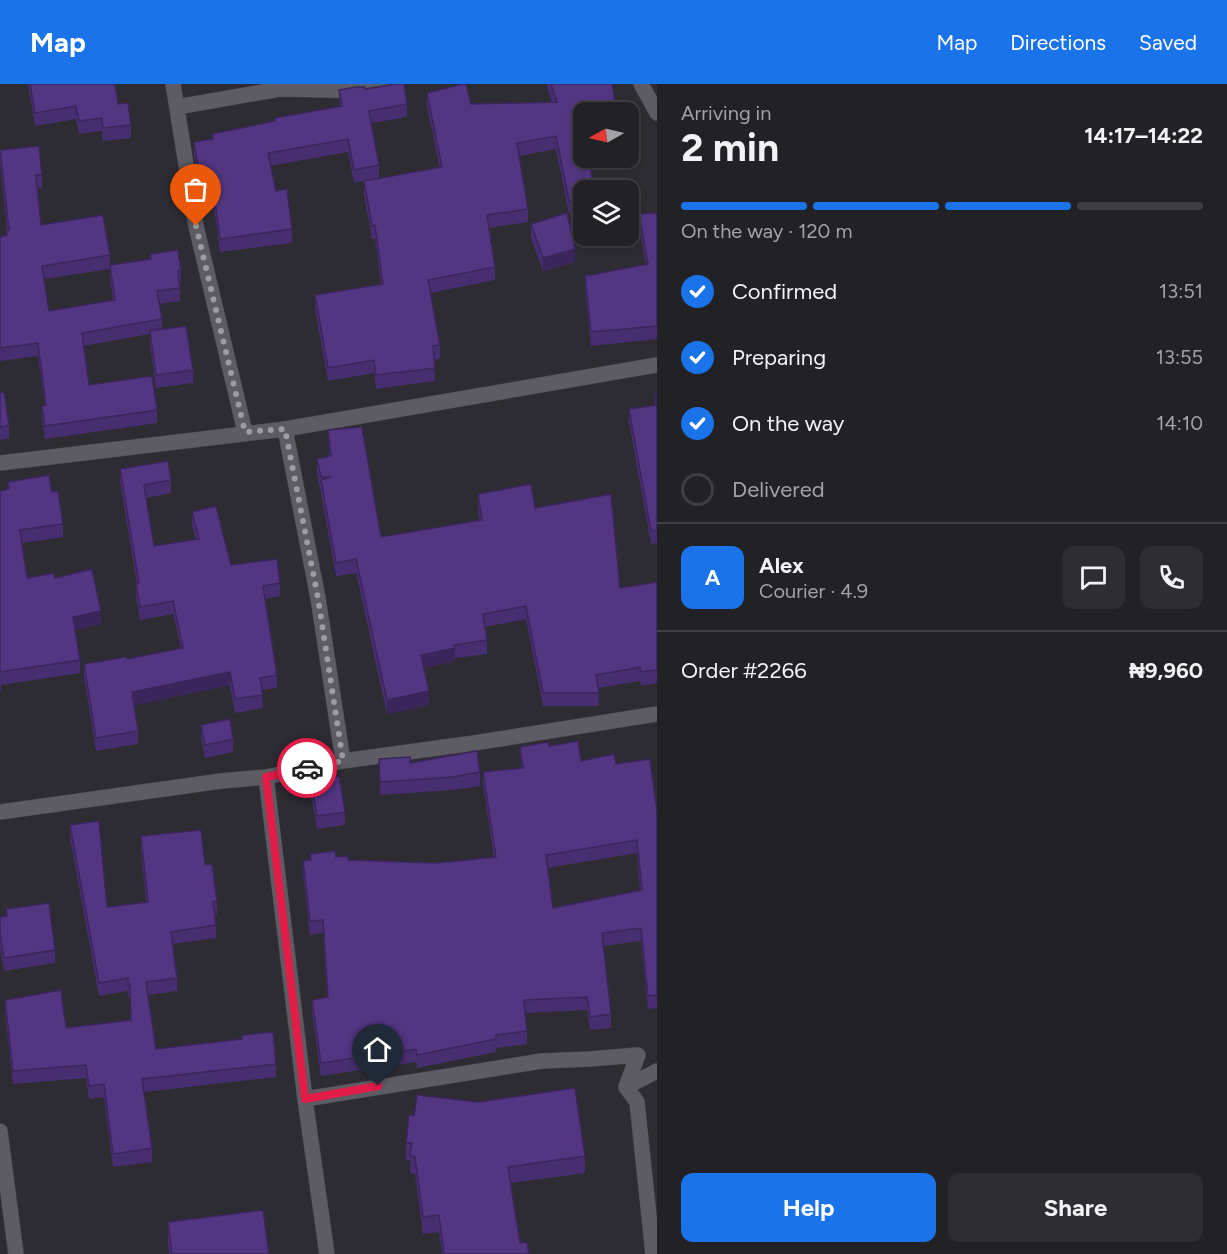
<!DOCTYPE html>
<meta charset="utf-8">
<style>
:root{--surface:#222126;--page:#2e2e32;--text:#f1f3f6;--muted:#a2a3a7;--line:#3f3e43;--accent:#1a73e8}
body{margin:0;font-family:Figtree,sans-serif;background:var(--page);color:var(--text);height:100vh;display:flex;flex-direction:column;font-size:22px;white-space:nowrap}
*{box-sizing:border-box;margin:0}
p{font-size:20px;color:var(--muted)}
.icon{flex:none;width:33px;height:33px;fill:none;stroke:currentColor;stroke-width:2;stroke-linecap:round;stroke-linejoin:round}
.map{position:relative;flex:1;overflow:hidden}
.panel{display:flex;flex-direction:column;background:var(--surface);width:570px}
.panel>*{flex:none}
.needle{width:39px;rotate:262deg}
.fabs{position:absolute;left:573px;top:18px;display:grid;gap:12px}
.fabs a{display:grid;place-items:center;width:66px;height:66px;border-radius:12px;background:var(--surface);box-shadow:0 3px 9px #0003,0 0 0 2px var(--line);font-size:30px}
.pin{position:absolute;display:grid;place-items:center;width:51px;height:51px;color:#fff;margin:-62px -26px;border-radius:50% 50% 50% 0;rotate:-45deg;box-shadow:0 0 6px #0007}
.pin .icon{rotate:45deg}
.courier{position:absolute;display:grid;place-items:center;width:60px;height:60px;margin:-30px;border:4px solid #e11d48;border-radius:50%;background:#fff;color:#222;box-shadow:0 2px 8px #0007}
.headline em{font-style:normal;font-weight:700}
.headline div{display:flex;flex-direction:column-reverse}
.headline{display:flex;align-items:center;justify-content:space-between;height:102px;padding:0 24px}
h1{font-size:39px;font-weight:700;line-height:45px}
.bar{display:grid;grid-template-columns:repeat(4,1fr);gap:9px 6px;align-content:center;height:72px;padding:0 24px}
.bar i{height:8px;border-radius:4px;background:var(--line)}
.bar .active{background:var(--accent)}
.bar p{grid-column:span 4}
.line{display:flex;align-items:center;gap:15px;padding:0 24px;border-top:2px solid var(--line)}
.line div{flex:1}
.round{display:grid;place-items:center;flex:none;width:63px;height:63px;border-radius:12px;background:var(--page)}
ol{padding:0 24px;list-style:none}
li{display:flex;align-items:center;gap:18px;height:66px}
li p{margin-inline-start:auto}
li .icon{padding:6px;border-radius:50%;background:var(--accent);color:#fff;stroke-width:4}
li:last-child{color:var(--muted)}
li i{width:33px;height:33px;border:3px solid var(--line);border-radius:50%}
.cta{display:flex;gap:12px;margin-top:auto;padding:12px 24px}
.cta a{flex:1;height:69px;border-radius:12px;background:var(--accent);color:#fff;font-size:24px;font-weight:700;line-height:69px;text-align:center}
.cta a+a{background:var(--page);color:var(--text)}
header{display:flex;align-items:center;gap:36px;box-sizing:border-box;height:84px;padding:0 30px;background:var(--accent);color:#fff}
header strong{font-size:28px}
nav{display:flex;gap:33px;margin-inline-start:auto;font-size:21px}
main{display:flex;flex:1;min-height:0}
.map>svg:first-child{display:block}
</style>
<header>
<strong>Map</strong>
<nav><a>Map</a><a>Directions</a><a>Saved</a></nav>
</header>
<main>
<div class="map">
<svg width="657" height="1170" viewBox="0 0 657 1170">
<rect width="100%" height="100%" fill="#2e2c33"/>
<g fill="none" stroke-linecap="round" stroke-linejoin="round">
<defs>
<path id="minor" d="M173,0L196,142L245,348
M641,0L657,29
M177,23L280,5L373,7L394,0
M285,345L318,514L343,677
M0,379L285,345L657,281
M266,693L305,1015L327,1170
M0,728L221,697L266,693L343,677L474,659L657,630
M626,1003L657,987
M305,1015L542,977L589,975L638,971L626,1003L637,1018L653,1170
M0,1047L16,1170"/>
</defs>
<use href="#minor" stroke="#49474d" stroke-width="16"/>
<use href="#minor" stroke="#5d5b63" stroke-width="15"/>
</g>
<path fill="#472e70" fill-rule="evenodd" d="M28,0H115L118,20L131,41V54L103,57L102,47L79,50L76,35L35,42Z
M547,0H612L584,28V130H569L556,65L519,72L528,125V138L489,144L495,183V196L430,209L440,261V275L434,276L435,297L376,305L374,289L328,297L315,225V211L381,200L375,154L372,155L364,111V97L440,84L427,23V9L471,20L552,18L547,3Z
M365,5L407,20V33L372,39L379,81V94L354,99L348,68L270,82L276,107L292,145V159L220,168L214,123L203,125L194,71V58L212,55V50L340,23L339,6Z
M0,66L42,91V104H37L41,141L110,171V185L44,195L49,227L113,216L110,194V181L150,175V170L181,186V199H180V217L159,220L162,235V245L193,286V299L156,304L150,261V250L83,262L89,301L157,326V339L45,355L42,335V322L45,321L38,272L0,277V152L6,151L7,146L0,79Z
M657,129V255L591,262L585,205V192L646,180L639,143V130Z
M531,140L575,178L543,187L531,154Z
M0,309L9,341V354L0,356Z
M655,310H657V459L651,460L629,338V325L655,322Z
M328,346L381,453L480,437L478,424V410L535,424L620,504L657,498V599L641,602L640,597L598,604L599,622H543L526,535L485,543L487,556V570L455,574V577L424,584L429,621L387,630L356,489L336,492L317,388V375L329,373Z
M120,385L171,396V409L146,414L154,462L196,456L192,441V428L231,481L280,499V512L265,515L277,591V604L262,606L263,624L235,629L230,601L134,621L138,647V660L96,667L84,593V580L127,575L181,564L173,530L140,536L136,513V500H137L120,398Z
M8,398L52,408L63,440V453L22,459L27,494H55L101,540L75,546L80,576V589L1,601V607H0V407L8,406Z
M201,641L233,655V668L205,674L201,654Z
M549,662L581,677L616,680L657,727V924L648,925L641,857L603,862L611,930V944L590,946L587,926L525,929L527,947V960L496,964V968L417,984L416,978L321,992L312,929V916L327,913L323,849L310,851L303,790V777L310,776V770L348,776L437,779L494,773L483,701V688L521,684L520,663ZM637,769L640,806L553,824L547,784Z
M379,675L480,688V702L453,706L380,711Z
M311,697L345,728V741L317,745L311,710Z
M70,741L107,823L146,818L141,765V752L205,781L217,817V830H215L216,841V854L172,860L177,894V907L148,911L156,965L276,980V993L144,1008L152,1064V1078L113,1083L104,1013L89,1015L86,994L13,1000L5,929V916L66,944L130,936V913L128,914V907L99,912L70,754Z
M6,825L55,866V879L4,887L0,863V833H6Z
M406,1059L585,1072V1089L511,1099L520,1159L529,1170H442L439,1148L423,1150L415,1090L410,1089V1076H406Z
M168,1138L269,1170H169L168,1157Z"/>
<path fill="#3a265b" d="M575,165V178L543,187V174Z
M101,527V540L73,546V533Z
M455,564V577L421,585V571Z
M230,588V601L132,622V608Z
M429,607V621L387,630V616Z"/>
<path fill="#533682" stroke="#3a265b" stroke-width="1.5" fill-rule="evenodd" d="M30,0H115L118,20L128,19L131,41L103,44L102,34L79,37L76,22L35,29Z
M396,0H404L407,20L369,27L379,81L354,86L348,55L268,69L276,107L287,105L292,145L220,155L214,110L203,112L194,58L213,55L212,50L275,37V34L342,22L339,6L356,3H365V5Z
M463,0H466L471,20L557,18L551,0H612L617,28H584V74H589L594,106H584V117H569L556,52L517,59L528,125L487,131L495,183L428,196L440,261L433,262L435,284L376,291L374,276L328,284L315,211L383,200L375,141L372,142L364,97L442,83L427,9Z
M39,62L42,91H36L41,141L103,131L110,171L42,182L49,227L115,216L110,181L151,175L150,170L178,166L181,186H178L180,204L157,207L162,235L82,249L89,301L152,292L157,326L45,342L42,322L46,321L38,259L0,264V153L7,151L6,146H9L0,66Z
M567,129L575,165L543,174L531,140Z
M657,129V242L591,248L585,192L648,180L639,130Z
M186,242L193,286L156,291L150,247Z
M4,308L9,341L0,343V309Z
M655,310H657V446L651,447L629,325L657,321Z
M362,343L381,453L482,436L478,410L531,400L535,424L611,410L620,504L657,498V586L641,588L640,583L596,591L599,609H543L526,522L483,530L487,556L454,561L455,564L421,571L429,607L387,616L356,475L336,479L321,396L331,393H321L317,375L331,372L328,346Z
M168,377L171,396L144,401L154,462L199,455L192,428L216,422L231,481L277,475L280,499L263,502L277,591L260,594L263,611L235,615L230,588L132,608L138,647L96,654L84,580L126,573L127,575L183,564L173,517L140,523L136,500L139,499L120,385Z
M49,391L52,408L58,407L63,440L20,446L27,494L54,489L55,494L92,485L101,527L73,533L80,576L0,588V407L9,405L8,398Z
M230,635L233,655L205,661L201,641Z
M578,657L581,677L614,670L616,680L650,675L657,727V911L648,912L641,844L602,849L611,930L590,933L587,913L524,916L527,947L496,951V955L417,971L416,965L321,979L312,916L328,913L323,836L310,837L303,777L311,776L310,770L335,767L336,773L348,772V776L437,779L496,773L483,688L523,684L520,663L549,658V662ZM637,756L642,806L553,824L546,771Z
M477,667L480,688L453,693L380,698L379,675L410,673V679Z
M339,692L345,728L317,732L311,697Z
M99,737L107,823L148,818L141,752L201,746L205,781L212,780L217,817L213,818L216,841L171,848L177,894L146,898L156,965L242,955V951L273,948L276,980L142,995L152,1064L113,1070L104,1000L89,1002L86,981L13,987L5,916L61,906L66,944L131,936L130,900L128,901V894L99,899L70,741Z
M49,819L55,866L4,874L0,850V833L7,832L6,825Z
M575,1004L585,1072L508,1083L520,1159L527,1158L529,1170H444L439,1131L423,1133L415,1073L410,1072L412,1059H406L409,1031L414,1032L417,1011L478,1018Z
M263,1126L269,1170H172L168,1138Z"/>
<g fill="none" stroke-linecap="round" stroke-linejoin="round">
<path stroke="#9d9ca2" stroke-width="6" stroke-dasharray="0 10.8" d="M196,142L245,348L285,345L318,514L343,677L307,684"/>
<path stroke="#e11d48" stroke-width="8" d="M307,684L266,693L305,1015L378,1002"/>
</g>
</svg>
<div class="fabs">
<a><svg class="needle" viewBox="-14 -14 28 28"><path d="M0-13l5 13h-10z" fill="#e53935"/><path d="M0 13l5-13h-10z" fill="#a2a3a7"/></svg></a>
<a><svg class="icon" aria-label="layers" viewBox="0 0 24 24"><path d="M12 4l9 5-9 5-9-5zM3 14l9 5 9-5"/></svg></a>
</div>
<div class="pin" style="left:196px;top:142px;background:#ea580c"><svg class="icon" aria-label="bag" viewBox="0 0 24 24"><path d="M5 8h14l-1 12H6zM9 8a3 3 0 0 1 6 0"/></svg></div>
<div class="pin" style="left:378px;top:1002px;background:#1f2937"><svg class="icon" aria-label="home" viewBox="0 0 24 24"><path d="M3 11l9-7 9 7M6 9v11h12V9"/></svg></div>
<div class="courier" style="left:307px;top:684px"><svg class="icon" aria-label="car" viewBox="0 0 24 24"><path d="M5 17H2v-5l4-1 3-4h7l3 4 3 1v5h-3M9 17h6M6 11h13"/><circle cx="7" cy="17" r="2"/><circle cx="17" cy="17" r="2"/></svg></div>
</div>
<section class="panel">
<div class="headline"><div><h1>2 min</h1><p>Arriving in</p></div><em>14:17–14:22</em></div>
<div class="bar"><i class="active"></i><i class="active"></i><i class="active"></i><i></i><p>On the way · 120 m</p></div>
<ol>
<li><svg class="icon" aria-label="check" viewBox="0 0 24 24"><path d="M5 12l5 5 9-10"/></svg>Confirmed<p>13:51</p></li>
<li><svg class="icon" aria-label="check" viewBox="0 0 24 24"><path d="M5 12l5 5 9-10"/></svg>Preparing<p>13:55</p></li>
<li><svg class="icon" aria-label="check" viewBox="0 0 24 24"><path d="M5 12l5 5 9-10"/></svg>On the way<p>14:10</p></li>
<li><i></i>Delivered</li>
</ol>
<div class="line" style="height:108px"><b class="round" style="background:var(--accent);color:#fff">A</b><div><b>Alex</b><p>Courier · 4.9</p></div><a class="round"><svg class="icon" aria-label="chat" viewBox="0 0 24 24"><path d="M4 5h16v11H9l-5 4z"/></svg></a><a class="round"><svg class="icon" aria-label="phone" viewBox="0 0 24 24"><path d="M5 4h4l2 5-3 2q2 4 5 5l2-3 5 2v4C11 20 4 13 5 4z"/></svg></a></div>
<div class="line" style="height:78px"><div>Order #2266</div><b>₦9,960</b></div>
<div class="cta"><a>Help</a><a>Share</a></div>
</section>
</main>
